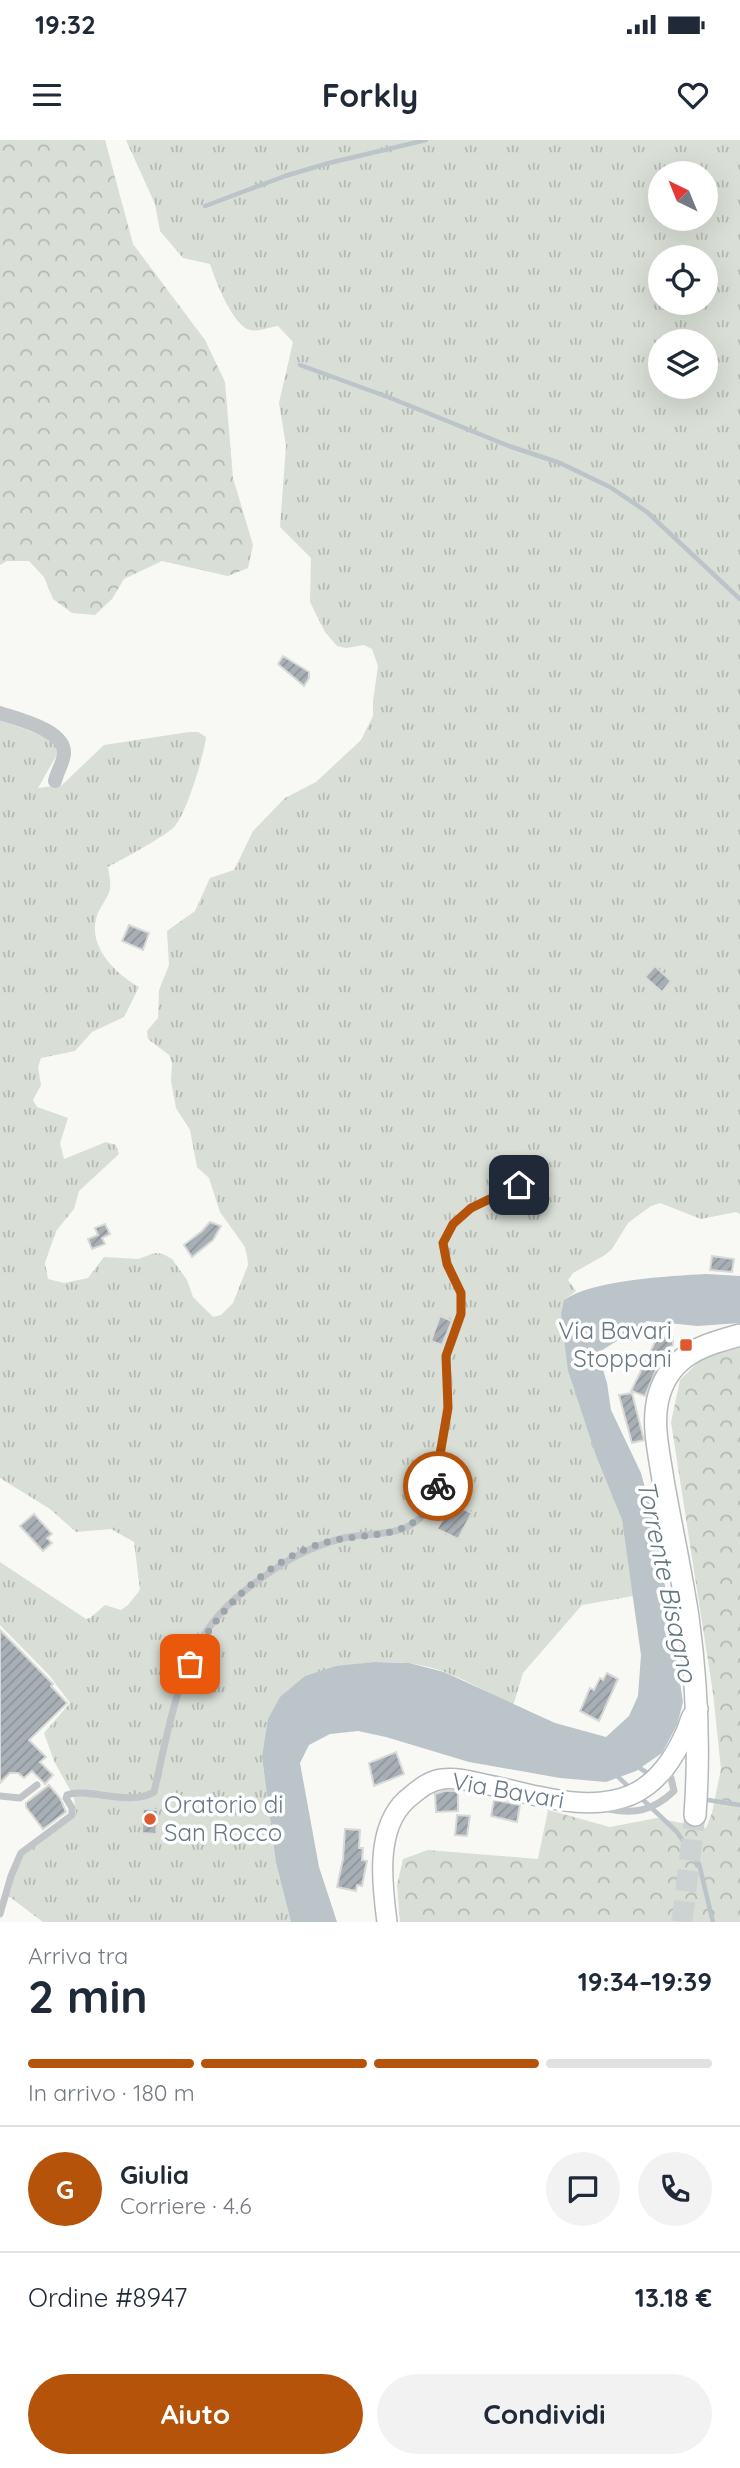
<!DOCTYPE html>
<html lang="it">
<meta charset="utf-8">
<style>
:root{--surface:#fff;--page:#f2f2f3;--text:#1f2937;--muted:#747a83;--line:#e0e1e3;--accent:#b45309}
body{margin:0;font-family:Quicksand,sans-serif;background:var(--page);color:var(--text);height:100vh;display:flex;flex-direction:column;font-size:26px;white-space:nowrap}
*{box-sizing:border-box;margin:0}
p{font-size:23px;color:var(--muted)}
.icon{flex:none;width:38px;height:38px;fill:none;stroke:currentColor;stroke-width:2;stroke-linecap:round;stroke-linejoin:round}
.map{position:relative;height:1782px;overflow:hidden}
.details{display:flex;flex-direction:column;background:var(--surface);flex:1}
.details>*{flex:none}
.needle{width:46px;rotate:317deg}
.buttons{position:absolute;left:648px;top:21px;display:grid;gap:14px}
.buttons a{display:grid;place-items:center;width:70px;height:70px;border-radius:50%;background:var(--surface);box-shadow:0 7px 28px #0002;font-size:35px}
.pin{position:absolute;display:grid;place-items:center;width:60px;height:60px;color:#fff;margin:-30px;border-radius:14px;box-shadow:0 4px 10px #0006}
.courier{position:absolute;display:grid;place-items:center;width:70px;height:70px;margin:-35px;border:5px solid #b45309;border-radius:50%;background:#fff;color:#222;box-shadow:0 2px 9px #0007}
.headline em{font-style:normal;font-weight:800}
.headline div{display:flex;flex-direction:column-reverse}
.headline{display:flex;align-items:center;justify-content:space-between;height:119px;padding:0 28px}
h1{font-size:46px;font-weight:800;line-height:52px}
.bar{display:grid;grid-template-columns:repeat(4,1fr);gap:10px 7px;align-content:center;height:84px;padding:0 28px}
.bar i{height:9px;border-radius:5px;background:var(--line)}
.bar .on{background:var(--accent)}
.bar p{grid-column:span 4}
.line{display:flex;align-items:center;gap:18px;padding:0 28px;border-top:2px solid var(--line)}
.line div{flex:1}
.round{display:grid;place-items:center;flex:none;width:74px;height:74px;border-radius:37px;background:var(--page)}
.button{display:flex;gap:14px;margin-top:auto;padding:14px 28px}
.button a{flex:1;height:80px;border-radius:42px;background:var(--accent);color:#fff;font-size:28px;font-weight:800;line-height:80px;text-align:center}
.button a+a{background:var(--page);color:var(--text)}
.status{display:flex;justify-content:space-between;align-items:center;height:49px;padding:0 35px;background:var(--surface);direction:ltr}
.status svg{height:19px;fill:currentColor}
header{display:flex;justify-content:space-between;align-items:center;height:91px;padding:0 28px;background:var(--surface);font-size:32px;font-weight:800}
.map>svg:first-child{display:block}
</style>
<div class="status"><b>19:32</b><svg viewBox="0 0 49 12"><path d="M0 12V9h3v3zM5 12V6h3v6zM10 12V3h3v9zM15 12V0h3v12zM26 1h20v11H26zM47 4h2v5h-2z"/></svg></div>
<header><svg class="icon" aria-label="menu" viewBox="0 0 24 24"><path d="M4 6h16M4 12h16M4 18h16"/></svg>Forkly<svg class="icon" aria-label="heart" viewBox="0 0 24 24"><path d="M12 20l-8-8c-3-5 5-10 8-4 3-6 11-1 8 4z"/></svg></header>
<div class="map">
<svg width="740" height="1782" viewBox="0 0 740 1782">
<defs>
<pattern id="grass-tufts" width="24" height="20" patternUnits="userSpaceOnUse" patternTransform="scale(1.75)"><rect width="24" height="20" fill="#d9ded6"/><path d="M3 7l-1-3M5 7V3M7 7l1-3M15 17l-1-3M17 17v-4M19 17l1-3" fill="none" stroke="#b4b9b3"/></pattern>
<pattern id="forest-crowns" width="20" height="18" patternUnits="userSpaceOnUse" patternTransform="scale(1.75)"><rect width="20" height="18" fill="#d9ded6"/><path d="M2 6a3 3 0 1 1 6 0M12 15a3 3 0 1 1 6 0" fill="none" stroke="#b4b9b3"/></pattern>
<pattern id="building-hatch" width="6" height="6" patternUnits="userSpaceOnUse" patternTransform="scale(1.75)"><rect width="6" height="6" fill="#a8b0b6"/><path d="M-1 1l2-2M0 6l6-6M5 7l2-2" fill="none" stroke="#8d949a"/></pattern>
</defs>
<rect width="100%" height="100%" fill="#f8f8f5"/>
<path fill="url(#grass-tufts)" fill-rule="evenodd" d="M126,0H740V1074L736,1072L701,1079L660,1063L651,1066L628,1083L612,1109L605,1115L573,1133L568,1140L576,1151L564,1160L568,1231L596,1316L622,1380L633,1456L582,1465L523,1533L513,1566C491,1554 468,1541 445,1532C399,1515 350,1522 305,1536L262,1617L276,1723L291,1782H43L7,1755L14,1734L24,1715L76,1674L74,1657L54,1621L44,1593L70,1563L49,1535L0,1485V1422L86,1479L90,1478L105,1465L121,1470L128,1465L140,1450L134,1402L111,1389L76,1392L50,1369L0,1338V580L49,598L59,611L38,648L62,645L104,605L189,592H198L206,597C204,615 186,676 173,688C159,700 126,717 108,727C109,734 111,743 110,749C108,759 98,768 96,779C89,808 116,834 139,847L124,877L92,892L75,911L41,918L38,927L41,945L33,960L37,967L68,978L60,1003L64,1019L106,1002L116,1005L119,1014L79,1051L74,1069L56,1091L45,1123L48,1139L64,1143L88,1138L104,1117L138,1119L155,1113L163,1114L172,1119L187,1140L193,1157L213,1177L221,1175L233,1163L248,1125L247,1116L245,1107L220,1072L209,1038L197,1027L190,990L176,968L171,941L172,923L169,915L148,899L147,891L158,878L159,850L169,825L167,791L195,771L210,738L234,730L253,691L285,658L316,642L361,600L373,576V561L378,526L372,509L364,505L346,508L337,506L325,492L310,462L311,418L280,387L286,306L279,263L293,202L278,186C270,187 258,192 250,190C233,186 215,140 210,124L183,118L160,91L155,64ZM660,33H705V79H660ZM660,117H705V163H660ZM660,201H705V247H660Z"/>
<path fill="url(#forest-crowns)" d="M0,0H105L133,104L205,200L225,242L233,338L253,405L248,428L228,436L162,421L124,439L112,459L95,475L72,473L53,459L44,437L29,421H7L0,425Z
M740,1208V1782H400L397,1745L403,1719L428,1710L538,1719L548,1670L610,1687L657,1678L706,1688L712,1673L721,1629L713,1553L671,1282L680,1240L705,1215Z"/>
<path fill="#bac4c9" d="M706,1134L740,1136V1183L698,1186L647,1181L598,1213L607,1243L611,1270L641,1333L656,1388L683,1562L677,1585L662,1613L636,1631L606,1642L560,1638L469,1622L386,1597L358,1591L330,1594L309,1605L300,1623L319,1727L337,1782H291L276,1723L262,1617L268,1579L280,1557L305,1536L336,1526L374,1522L409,1523L444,1532L555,1583L606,1597L629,1576L638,1556L641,1515L622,1380L596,1316L568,1231L561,1174L564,1160C592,1140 670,1136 706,1134Z"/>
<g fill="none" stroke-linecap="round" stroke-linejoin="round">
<path stroke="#bac4c9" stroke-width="4.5" d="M205,66L285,36L329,23L426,0
M300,225L388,257L509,306L560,323L610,347L647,372L740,459
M635,1625L649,1634
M614,1633L631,1649
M640,1657L677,1692L699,1724L713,1782
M708,1660L740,1665"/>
</g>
<path fill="url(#building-hatch)" stroke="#d9d9d7" stroke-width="2" d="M283,516L309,532V538L304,546L278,524Z
M129,785L149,793L143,810L122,801Z
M655,826L671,841L662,852L645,837Z
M210,1082L221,1086L213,1100L192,1117L184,1105L202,1091Z
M105,1084L110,1094L102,1098L105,1104L92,1109L88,1099L98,1095L95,1088Z
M712,1116L734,1119L732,1132L710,1130Z
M440,1176L452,1181L442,1205L431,1201Z
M658,1196H673V1205L664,1211L645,1256L631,1251Z
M632,1253L644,1300L632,1303L619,1255Z
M451,1363L472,1373L458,1399L437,1389Z
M34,1374L52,1394L47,1398L52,1403L43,1411L20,1386Z
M0,1490L53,1544L51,1546L67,1563L29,1600L46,1617L40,1622L53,1635L45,1644L32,1631L24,1638L18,1633H10L0,1643Z
M607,1533L618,1539L599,1581L580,1571L590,1548L594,1550L600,1538L603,1540Z
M396,1612L404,1634L374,1646L369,1623Z
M49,1645L60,1658L66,1672L43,1689L26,1667V1663Z
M444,1651H458V1671L436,1672L435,1654Z
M494,1660L520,1665L517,1682L491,1676Z
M143,1669L158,1670L156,1694L142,1693Z
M457,1675L470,1676L467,1696L455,1695Z
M345,1689L360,1690L359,1708H363L362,1720L367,1721L362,1746L357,1745L356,1751L337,1747L343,1719Z"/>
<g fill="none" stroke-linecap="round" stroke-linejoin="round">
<path stroke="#cdd2d3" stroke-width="21" stroke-dasharray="21 10" stroke-linecap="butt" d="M682,1782L695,1675"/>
<defs>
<path id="secondary" d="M387,1782C382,1744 375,1689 406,1660C417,1651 427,1641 442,1639C456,1637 471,1641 484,1644C531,1653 585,1674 631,1655C658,1643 674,1618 686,1592C690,1583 690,1575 698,1569"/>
<path id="primary" d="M695,1675C700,1608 697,1543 688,1477C681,1431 671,1386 663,1340C659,1312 651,1283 659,1255C671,1214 704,1205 740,1195"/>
</defs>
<use href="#secondary" stroke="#b3b9bd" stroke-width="22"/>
<use href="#primary" stroke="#b4b9bc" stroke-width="24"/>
<path stroke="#c1c5c8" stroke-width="7" d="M0,1656L20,1658L37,1645
M605,1668C634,1675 653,1671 674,1651L671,1638L664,1630
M0,1774L11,1736L21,1713L72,1675V1668L66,1658L67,1655C88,1647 129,1667 154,1652C168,1593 177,1523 219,1475C230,1462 245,1450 259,1440C286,1420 311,1406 344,1398C378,1390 405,1401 430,1367C440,1352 436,1337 438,1321C442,1295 448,1269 449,1242C449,1234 445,1224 446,1216C449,1195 465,1180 461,1155C458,1138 438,1118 445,1100C457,1068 492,1060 519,1045"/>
<path stroke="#c1c5c8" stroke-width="14" d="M0,573C17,579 66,590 64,614C63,623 57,632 55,641"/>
<use href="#secondary" stroke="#fff" stroke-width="19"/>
<use href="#primary" stroke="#fff" stroke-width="21"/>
</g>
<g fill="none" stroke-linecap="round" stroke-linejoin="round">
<path stroke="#9aa5ac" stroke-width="7" stroke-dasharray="0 12.6" d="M190,1524C211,1475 266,1422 317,1405C365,1388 419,1408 438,1346"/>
<path stroke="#b45309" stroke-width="9" d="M438,1346V1326L448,1268L446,1216L461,1174V1153L447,1124L443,1103L453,1084L471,1068L519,1045"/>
</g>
<g fill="#dd592f" stroke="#fff" stroke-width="2.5">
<rect x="679" y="1198" width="14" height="14" rx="3.5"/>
<circle cx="150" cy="1679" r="7"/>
</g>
<g text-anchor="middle" stroke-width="7" stroke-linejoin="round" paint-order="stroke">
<g font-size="24" fill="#687885" stroke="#fff" text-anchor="end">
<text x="672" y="1199">Via Bavari<tspan x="672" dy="28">Stoppani</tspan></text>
<text x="164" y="1673" text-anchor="start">Oratorio di<tspan x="164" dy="28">San Rocco</tspan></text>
</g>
<g font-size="24" fill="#687885" stroke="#fff">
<text transform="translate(508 1651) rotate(10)" y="8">Via Bavari</text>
</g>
<g font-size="26" font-style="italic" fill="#637880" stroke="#fff">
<text transform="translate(667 1441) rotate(78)" y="9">Torrente Bisagno</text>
</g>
</g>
</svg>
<div class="buttons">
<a><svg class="needle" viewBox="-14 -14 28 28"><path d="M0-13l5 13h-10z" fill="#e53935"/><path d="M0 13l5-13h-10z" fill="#747a83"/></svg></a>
<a><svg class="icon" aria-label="locate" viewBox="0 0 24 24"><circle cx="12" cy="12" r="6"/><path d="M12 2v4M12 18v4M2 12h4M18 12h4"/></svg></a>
<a><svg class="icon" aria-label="layers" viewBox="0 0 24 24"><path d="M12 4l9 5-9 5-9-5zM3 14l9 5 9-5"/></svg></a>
</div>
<div class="pin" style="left:190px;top:1524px;background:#ea580c"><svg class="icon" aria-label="bag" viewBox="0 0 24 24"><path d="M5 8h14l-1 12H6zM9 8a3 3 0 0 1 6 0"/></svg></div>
<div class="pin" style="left:519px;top:1045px;background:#1f2937"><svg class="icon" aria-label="home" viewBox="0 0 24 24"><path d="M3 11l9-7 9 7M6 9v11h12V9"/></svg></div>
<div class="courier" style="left:438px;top:1346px"><svg class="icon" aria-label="bike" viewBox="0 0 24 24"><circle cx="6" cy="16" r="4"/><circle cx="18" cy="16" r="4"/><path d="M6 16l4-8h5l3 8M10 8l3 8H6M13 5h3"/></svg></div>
</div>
<section class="details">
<div class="headline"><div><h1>2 min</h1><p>Arriva tra</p></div><em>19:34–19:39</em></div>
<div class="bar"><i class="on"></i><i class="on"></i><i class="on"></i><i></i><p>In arrivo · 180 m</p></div>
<div class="line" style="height:126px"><b class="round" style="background:var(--accent);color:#fff">G</b><div><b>Giulia</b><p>Corriere · 4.6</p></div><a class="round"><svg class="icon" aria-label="chat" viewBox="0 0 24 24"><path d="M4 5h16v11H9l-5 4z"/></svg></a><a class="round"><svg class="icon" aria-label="phone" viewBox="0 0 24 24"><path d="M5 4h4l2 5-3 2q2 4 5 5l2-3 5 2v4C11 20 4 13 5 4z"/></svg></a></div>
<div class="line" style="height:91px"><div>Ordine #8947</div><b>13.18 €</b></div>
<div class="button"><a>Aiuto</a><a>Condividi</a></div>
</section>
